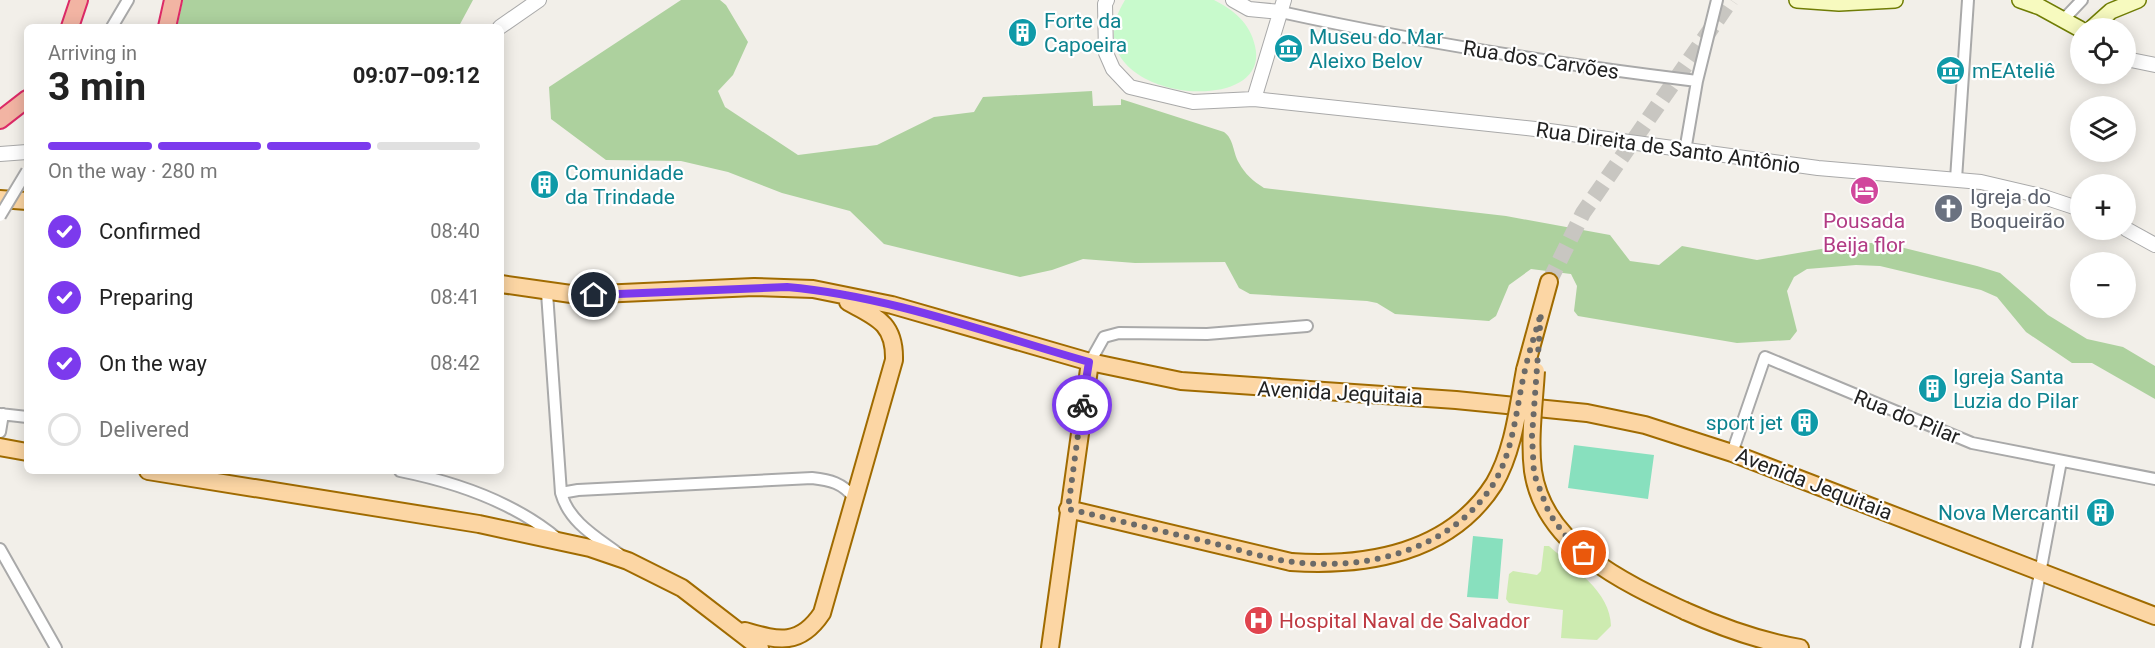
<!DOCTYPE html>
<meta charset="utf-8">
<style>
:root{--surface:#fff;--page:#f6f6f6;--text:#222;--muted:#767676;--line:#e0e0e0;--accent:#7c3aed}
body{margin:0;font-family:Roboto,sans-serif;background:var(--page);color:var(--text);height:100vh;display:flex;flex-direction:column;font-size:22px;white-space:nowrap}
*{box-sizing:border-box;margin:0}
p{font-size:20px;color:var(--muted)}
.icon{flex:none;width:33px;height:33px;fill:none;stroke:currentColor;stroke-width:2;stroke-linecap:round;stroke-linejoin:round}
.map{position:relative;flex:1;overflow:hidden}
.panel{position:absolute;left:24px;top:24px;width:480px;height:450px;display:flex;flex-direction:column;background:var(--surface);border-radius:9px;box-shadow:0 3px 15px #0003}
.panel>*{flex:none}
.tools{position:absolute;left:2070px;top:18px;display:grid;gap:12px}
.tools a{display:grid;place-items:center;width:66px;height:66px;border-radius:50%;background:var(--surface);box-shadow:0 3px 15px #0003;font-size:30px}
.pin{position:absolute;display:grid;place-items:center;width:51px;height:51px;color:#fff;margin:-26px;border:3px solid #fff;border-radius:50%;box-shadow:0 2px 6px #0007}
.courier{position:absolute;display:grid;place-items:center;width:60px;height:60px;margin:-30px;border:4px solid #7c3aed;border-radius:50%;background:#fff;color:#222;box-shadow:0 2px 8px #0007}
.summary em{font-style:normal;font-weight:700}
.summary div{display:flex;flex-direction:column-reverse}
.summary{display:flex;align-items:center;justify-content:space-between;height:102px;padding:0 24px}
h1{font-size:39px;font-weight:700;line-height:45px}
.bar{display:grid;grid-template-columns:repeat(4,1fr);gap:9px 6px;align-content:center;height:72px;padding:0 24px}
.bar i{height:8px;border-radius:4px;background:var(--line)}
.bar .selected{background:var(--accent)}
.bar p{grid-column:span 4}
ol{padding:0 24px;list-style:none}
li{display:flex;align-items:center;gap:18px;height:66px}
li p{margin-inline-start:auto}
li .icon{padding:6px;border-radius:50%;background:var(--accent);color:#fff;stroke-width:4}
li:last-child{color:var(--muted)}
li i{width:33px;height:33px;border:3px solid var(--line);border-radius:50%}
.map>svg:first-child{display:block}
</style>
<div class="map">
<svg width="2155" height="648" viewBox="0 0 2155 648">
<rect width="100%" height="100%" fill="#f2efe9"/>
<path fill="#cdebb0" d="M1544,546H1549C1572,567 1611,592 1611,626L1597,640L1561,638L1563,610L1509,603L1506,599L1509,574L1513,571L1537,575L1541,571Z"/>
<path fill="#add19e" d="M183,0H473L459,26L177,27Z
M681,0H720L726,5L748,42L733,75L718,91L725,107L798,155L877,145L934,117L974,112L983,97L1092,91L1093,106L1121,105V99L1224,132C1234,139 1233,153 1239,163C1245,174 1253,181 1264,188L1506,216L1610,235L1630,261L1659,265L1682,246L1757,260L1856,243H1884L1977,266L2000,273L2048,315L2087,339L2123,347L2155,366V399L2092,363H2072L2026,332L1997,297L1981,290L1880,266L1856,265L1807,269L1794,277L1787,291L1797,331L1790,340L1737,343L1578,316L1574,311L1577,286L1571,274L1531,269L1509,285L1496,316L1489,321L1395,314L1377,303L1367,301L1250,294L1239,288L1225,262L1135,263L1083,259L1052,270L1020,277L884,244L850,211L782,193L728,172L681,161L606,160L551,119L549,87Z"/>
<path fill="#c8facc" d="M1125,0H1214C1234,10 1250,23 1255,46C1274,123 1064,98 1125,0Z"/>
<path fill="#88e0be" d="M1574,445L1654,455L1648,499L1568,488Z
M1473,536L1503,539L1498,599L1467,597Z"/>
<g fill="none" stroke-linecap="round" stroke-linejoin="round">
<path stroke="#c8c6c1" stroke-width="16" stroke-dasharray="16 8" stroke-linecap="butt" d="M1549,282L1583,213L1731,0"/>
<defs>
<path id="minor" d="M1281,12C1418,42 1557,64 1697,81
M2064,19L2082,0
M112,27L128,0
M1685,151L1697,81L1717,0
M1956,179L1968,0
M547,293L561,493C569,522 596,537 619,554
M1090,362L1104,337L1119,333L1207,334L1307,326
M0,414L27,417
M0,432L3,414
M1732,453L1765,357L1972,443L2155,479
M400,471C455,482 515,503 558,539
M561,493L578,490L812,478C830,480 843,483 854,498
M0,549L56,648
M2026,648L2061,461"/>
<path id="tertiary" d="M1107,0L1105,4L1106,53L1113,69L1130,87L1193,102L1254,99L1535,129L1818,168L1981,182L2041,196L2080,209
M1233,0L1249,9L1281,12
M500,27L539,0
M2126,59L2155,65
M1254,99L1284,0
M0,154L27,152
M2126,229L2155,245"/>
<path id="secondary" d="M1797,0L1839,3L1895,0
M2020,0L2040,7L2080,29
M2092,28L2111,11L2138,0"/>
<path id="primary" d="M0,199L27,201
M501,284L578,295L754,287L813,289L892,305L1090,362L1181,381L1456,400L1587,413L1645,425L1732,453L2155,616
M1525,370L1549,282
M0,447L27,452
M148,471L479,524L590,548L628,561L682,588L760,648
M1068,509L1291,562
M1685,611C1723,628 1759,641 1800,648
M745,631C779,641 800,646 822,613L894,360C895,323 876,317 848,302
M1050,648L1090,362"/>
<path id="trunk" d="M70,27L79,0
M167,27L173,0
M0,120L27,99"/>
</defs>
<use href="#minor" stroke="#a9a9a9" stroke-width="14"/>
<use href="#tertiary" stroke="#a9a9a9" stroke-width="16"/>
<use href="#secondary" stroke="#707d05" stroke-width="18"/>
<use href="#primary" stroke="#a06b00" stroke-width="20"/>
<use href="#trunk" stroke="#dc2a67" stroke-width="20"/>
<use href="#minor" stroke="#fff" stroke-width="10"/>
<use href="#tertiary" stroke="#fff" stroke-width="14"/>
<use href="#secondary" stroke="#f7fabf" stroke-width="15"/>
<use href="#primary" stroke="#fcd6a4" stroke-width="16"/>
<use href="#trunk" stroke="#f2b4a3" stroke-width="16"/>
<defs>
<path id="minor-bridge" d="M0,216L27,171"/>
<path id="primary-bridge" d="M1536,371C1534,404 1529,439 1533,471C1544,546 1625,583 1685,611
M1291,562C1367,567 1450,553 1494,484C1514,450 1518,407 1525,370"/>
</defs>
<use href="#minor-bridge" stroke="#a9a9a9" stroke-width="14" stroke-linecap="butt"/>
<use href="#primary-bridge" stroke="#a06b00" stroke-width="20" stroke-linecap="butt"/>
<use href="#minor-bridge" stroke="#fff" stroke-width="10"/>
<use href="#primary-bridge" stroke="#fcd6a4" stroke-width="16"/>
</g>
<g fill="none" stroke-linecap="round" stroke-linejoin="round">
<path stroke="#6b6a68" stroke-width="6" stroke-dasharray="0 10.8" d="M1082,405L1068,509C1112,519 1156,530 1200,540C1231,547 1262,558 1293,562C1367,571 1452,550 1494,483C1514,450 1516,408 1525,370C1529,351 1536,332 1541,313L1532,436L1534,474L1549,513L1564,534L1584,553"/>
<path stroke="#7c3aed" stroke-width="8" d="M594,295L787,287C890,296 990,334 1089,362L1082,405"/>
</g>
<defs>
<symbol id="building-disc" viewBox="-11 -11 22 22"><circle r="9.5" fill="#0f9aa8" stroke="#fff"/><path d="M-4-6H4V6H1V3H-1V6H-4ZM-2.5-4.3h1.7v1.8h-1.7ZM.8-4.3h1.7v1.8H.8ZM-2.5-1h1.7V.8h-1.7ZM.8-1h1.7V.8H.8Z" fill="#fff"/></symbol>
<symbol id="museum-disc" viewBox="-11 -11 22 22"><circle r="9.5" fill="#0f9aa8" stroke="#fff"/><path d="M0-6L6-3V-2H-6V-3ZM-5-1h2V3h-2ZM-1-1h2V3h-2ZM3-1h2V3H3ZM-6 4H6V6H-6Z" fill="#fff"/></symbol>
<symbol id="hotel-disc" viewBox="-11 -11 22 22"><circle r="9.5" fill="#d1479c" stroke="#fff"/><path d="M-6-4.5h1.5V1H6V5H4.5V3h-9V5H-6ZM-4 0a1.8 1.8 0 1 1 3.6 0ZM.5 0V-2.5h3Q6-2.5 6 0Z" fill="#fff"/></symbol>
<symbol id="church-disc" viewBox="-11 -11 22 22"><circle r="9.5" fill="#6b7280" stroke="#fff"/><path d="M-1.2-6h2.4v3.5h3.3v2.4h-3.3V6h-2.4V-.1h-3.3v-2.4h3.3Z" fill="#fff"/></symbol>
<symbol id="hospital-disc" viewBox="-11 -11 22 22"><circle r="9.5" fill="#e0444e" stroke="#fff"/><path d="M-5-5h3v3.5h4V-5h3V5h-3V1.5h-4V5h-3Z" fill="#fff"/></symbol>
</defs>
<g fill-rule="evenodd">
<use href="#building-disc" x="1006" y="16" width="33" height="33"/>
<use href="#museum-disc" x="1272" y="32" width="33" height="33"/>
<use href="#museum-disc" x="1934" y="54" width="33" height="33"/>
<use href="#building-disc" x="528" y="168" width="33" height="33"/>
<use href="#hotel-disc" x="1848" y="174" width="33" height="33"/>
<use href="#church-disc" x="1932" y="192" width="33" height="33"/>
<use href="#building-disc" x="1916" y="372" width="33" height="33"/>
<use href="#building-disc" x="1788" y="406" width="33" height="33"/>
<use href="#building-disc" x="2084" y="496" width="33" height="33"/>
<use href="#hospital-disc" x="1242" y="604" width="33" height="33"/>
</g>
<g text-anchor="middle" stroke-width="4.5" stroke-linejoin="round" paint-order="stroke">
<g font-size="21" fill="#0d838f" stroke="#fff" text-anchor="start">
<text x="1044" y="28">Forte da<tspan x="1044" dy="24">Capoeira</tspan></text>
<text x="1309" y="44">Museu do Mar<tspan x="1309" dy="24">Aleixo Belov</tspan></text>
<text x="1972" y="78">mEAteliê</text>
<text x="565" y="180">Comunidade<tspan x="565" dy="24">da Trindade</tspan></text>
<text x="1953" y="384">Igreja Santa<tspan x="1953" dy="24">Luzia do Pilar</tspan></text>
<text x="1783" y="430" text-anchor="end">sport jet</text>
<text x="2079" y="520" text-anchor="end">Nova Mercantil</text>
</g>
<g font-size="21" fill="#222" stroke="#fff">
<text transform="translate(1541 60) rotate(9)" y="7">Rua dos Carvões</text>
<text transform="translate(1668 148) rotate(8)" y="7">Rua Direita de Santo Antônio</text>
<text transform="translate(1340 393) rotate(3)" y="7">Avenida Jequitaia</text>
<text transform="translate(1907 417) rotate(22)" y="7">Rua do Pilar</text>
<text transform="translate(1814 484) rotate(21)" y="7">Avenida Jequitaia</text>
</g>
<g font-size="21" fill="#5b616d" stroke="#fff" text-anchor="start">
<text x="1970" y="204">Igreja do<tspan x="1970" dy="24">Boqueirão</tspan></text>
</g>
<g font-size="21" fill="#b23c85" stroke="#fff">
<text x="1864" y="228">Pousada<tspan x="1864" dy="24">Beija flor</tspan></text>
</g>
<g font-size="21" fill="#be3a42" stroke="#fff" text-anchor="start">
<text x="1279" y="628">Hospital Naval de Salvador</text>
</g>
</g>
</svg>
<div class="tools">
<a><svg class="icon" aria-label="locate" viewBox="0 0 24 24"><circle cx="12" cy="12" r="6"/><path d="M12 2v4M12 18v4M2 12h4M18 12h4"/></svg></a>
<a><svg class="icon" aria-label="layers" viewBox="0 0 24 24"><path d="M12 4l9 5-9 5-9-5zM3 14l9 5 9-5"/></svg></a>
<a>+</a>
<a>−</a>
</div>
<div class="pin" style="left:1584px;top:553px;background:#ea580c"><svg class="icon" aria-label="bag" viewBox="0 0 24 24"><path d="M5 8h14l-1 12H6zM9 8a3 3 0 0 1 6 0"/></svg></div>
<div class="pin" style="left:594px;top:295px;background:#1f2937"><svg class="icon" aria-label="home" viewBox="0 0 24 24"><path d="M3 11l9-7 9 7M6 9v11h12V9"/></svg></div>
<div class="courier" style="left:1082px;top:405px"><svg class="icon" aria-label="bike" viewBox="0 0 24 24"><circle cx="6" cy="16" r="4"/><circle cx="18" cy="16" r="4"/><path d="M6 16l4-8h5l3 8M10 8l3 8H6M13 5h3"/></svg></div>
<section class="panel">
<div class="summary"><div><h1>3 min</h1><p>Arriving in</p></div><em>09:07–09:12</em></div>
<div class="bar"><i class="selected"></i><i class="selected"></i><i class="selected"></i><i></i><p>On the way · 280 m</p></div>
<ol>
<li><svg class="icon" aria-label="check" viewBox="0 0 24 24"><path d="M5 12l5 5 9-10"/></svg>Confirmed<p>08:40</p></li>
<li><svg class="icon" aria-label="check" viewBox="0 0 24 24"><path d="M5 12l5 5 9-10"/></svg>Preparing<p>08:41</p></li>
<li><svg class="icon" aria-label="check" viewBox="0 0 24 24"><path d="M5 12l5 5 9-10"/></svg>On the way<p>08:42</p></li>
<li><i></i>Delivered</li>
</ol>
</section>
</div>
